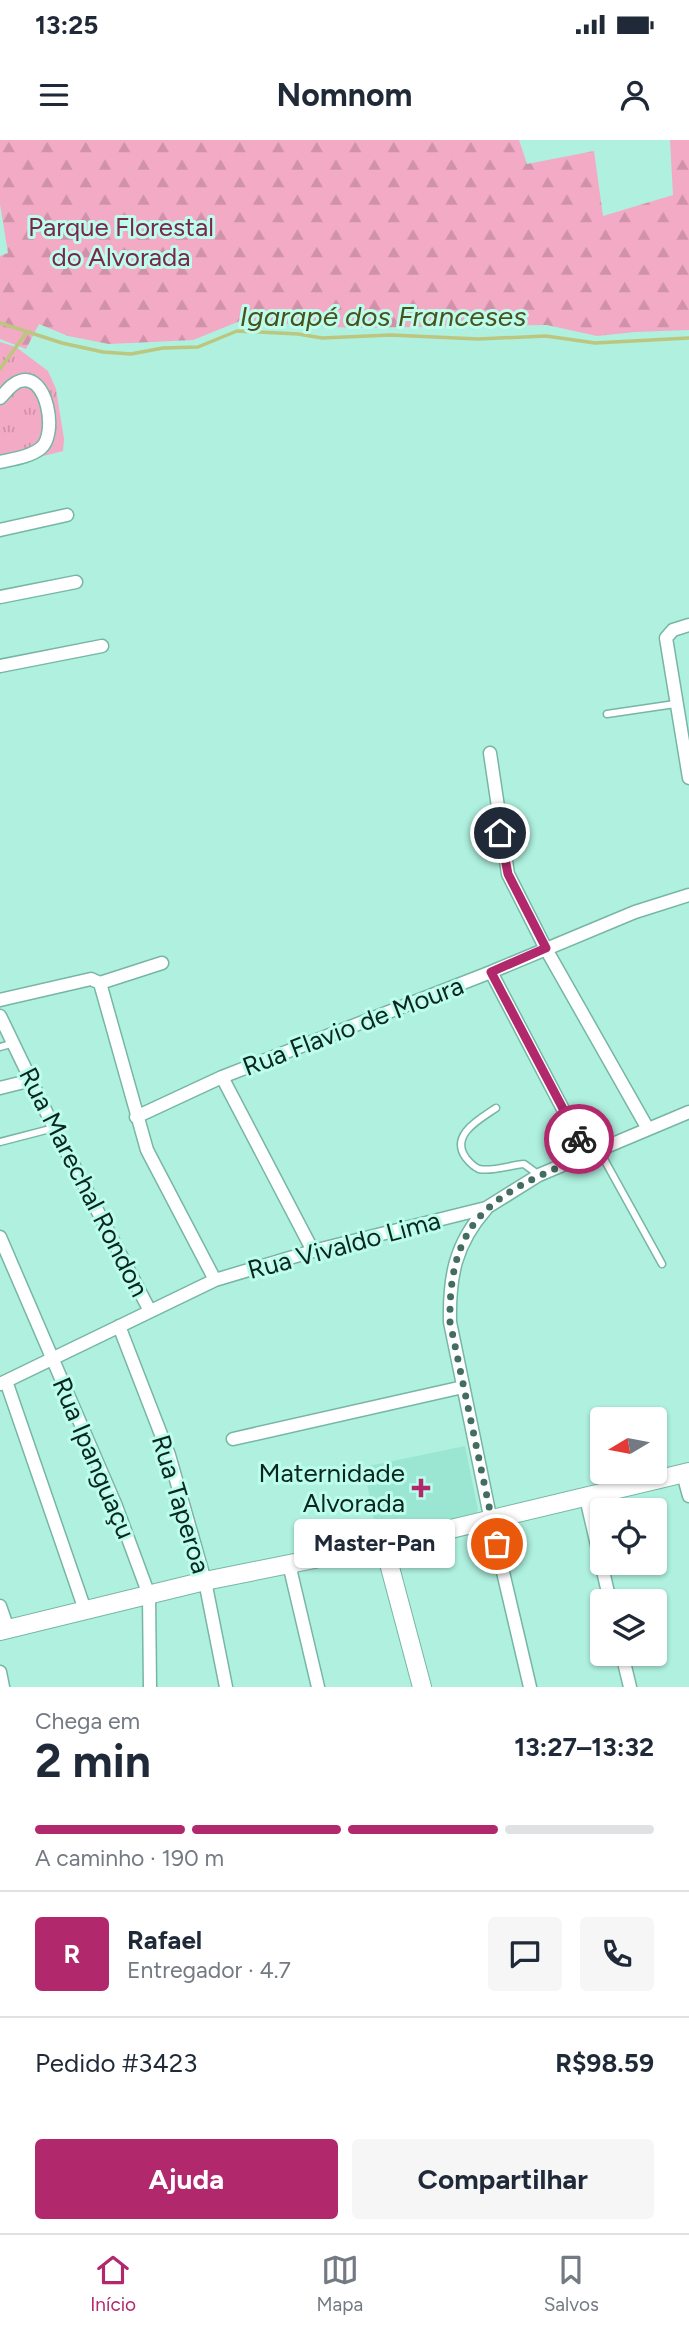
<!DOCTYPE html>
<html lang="pt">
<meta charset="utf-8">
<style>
:root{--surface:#fff;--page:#f6f6f7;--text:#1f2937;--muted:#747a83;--line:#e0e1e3;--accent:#b1296c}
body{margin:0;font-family:Figtree,sans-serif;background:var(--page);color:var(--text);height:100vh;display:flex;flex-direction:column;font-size:26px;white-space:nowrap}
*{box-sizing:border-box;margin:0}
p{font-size:23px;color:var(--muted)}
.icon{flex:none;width:38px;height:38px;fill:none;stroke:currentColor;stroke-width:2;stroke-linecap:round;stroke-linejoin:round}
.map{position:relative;height:1547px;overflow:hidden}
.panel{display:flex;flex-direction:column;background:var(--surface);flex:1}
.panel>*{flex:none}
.needle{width:46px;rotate:260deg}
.tools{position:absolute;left:590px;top:1267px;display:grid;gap:14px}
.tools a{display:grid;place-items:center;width:77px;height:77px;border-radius:7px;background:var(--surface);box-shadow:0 2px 5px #0004;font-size:35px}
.pin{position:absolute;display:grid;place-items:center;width:60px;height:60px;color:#fff;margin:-30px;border:4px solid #fff;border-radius:50%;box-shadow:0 2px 7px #0007}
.courier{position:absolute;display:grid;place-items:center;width:70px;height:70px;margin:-35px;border:5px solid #b1296c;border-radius:50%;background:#fff;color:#222;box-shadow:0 2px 9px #0007}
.bubble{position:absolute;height:49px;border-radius:7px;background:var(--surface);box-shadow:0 2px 5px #0004;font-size:23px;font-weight:700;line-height:49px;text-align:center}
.summary em{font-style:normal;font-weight:700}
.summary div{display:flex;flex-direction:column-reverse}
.summary{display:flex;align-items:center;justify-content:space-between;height:119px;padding:0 35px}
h1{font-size:46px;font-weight:700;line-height:52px}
.bar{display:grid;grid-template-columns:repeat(4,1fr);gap:10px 7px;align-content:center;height:84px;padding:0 35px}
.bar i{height:9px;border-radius:5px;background:var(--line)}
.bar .active{background:var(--accent)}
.bar p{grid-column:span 4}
.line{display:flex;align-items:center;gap:18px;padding:0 35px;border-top:2px solid var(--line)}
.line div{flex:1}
.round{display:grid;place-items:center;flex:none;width:74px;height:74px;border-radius:7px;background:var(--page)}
.cta{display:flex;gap:14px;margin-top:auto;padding:14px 35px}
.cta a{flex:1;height:80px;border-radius:7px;background:var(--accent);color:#fff;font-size:28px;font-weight:700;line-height:80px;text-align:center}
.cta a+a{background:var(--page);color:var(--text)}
.status{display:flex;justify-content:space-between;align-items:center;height:49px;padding:0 35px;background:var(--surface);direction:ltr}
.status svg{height:19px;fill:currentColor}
header{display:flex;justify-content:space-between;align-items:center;height:91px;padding:0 35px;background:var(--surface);font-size:32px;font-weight:700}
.tabs{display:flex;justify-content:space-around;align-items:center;height:98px;border-top:2px solid var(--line);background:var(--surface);font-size:19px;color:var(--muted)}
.tabs a{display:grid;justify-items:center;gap:4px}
.tabs .active{color:var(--accent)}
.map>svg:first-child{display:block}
</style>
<div class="status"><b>13:25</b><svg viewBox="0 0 49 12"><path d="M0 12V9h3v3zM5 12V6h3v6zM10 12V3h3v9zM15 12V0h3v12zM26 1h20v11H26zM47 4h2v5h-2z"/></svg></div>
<header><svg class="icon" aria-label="menu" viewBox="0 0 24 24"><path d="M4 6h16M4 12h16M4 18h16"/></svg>Nomnom<svg class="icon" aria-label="person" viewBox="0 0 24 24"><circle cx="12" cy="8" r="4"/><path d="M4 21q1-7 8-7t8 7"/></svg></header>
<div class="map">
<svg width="689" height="1547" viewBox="0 0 689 1547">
<defs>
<pattern id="forest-firs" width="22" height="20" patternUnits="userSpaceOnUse" patternTransform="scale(1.75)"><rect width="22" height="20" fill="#f3aac5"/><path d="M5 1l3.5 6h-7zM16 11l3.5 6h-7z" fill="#cf92a9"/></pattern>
<pattern id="park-tufts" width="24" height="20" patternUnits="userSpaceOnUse" patternTransform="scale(1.75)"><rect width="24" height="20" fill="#f3aac5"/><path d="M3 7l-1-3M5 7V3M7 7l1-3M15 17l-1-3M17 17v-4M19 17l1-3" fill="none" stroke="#cf92a9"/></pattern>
</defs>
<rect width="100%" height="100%" fill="#aff0de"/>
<path fill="#9be6d2" d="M465,1306L478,1370L475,1376L377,1397L364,1327Z"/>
<path fill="url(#forest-firs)" d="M0,0H519L527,24L594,11L603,76L673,55L670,0H689V190L635,192L597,196L547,185L352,188L240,181L193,200L109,204L68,196L39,184L26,209L0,199V116L8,113L0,64Z"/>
<path fill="url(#park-tufts)" d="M0,202L16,207L48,231L56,249L64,299L63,311L0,327Z"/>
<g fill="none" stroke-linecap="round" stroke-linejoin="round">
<path stroke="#bcc67f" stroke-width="3.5" d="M0,183L62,203L103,212L131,214L163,208L198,207L237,191L298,194L322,198L391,195L478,199L546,196L595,203L689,198
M0,229L27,192"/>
<defs>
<path id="lane" d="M607,574L675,564
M0,907L14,903
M496,968C480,979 449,995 466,1018C470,1023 474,1027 479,1029C492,1032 511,1025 524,1024L539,1035
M0,1002L54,988
M599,1010L662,1124"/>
<path id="street" d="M0,258C6,252 12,243 20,241C47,232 58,294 41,308C30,317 13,319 0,322
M0,390L67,375
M0,457L76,442
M689,485L673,490L666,498L689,638
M0,526L102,506
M490,613L508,734L546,809L648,989
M491,832L587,1015
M100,843L162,823
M0,860L91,839L100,843L147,1010L215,1140
M0,876L54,988L150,1171
M222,937L313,1111
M0,948L32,940
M136,977L222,937L491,832L635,772L689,755
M486,1069C455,1104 449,1137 450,1182L491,1381L530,1547
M0,1097L116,1366L149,1455L150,1547
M119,1186L169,1315L205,1441L226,1547
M6,1241L85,1470
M0,1244L215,1140L313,1111L486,1068L539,1035L689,972
M233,1299L463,1247
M683,1334L689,1356
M586,1358L610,1461
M289,1424L318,1547
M0,1466L8,1489
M622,1514L630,1547
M0,1532L3,1547"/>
<path id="secondary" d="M384,1405L422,1547
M0,1491L205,1441L384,1405L689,1332"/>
</defs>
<use href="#lane" stroke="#77b6a5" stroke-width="9"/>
<use href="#street" stroke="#77b6a5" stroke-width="15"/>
<use href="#secondary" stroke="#77b6a5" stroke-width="20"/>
<use href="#lane" stroke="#fff" stroke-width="6"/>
<use href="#street" stroke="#fff" stroke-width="12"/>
<use href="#secondary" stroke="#fff" stroke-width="18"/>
</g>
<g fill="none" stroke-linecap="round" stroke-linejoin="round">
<path stroke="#446d62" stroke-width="7" stroke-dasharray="0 12.6" d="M497,1404L450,1182C448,1074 497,1053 587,1015L579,999"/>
<path stroke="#b1296c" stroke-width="9" d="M500,693L508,734L546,808L491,832L579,999"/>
</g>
<path fill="#b1296c" stroke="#bcfeeb" stroke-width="2.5" d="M417.5 1337.5h7v7h7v7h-7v7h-7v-7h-7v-7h7z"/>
<g text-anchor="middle" stroke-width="6" stroke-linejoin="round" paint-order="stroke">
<g font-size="26" fill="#7a264d" stroke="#bcfeeb">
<text x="121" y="96">Parque Florestal<tspan x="121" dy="30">do Alvorada</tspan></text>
</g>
<g font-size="26" fill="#0b261f" stroke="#bcfeeb">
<text transform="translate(353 886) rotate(-21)" y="9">Rua Flavio de Moura</text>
<text transform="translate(84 1042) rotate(63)" y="9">Rua Marechal Rondon</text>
<text transform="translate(344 1105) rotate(-15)" y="9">Rua Vivaldo Lima</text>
<text transform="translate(94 1318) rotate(67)" y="9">Rua Ipanguaçu</text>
<text transform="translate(181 1364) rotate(73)" y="9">Rua Taperoa</text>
</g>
<g font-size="26" fill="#0b261f" stroke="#bcfeeb" text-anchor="end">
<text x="405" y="1342">Maternidade<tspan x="405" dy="30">Alvorada</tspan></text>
</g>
<g font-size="28" font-style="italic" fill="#4b511d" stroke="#bcfeeb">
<text x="383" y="186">Igarapé dos Franceses</text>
</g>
</g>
</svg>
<div class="tools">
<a><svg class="needle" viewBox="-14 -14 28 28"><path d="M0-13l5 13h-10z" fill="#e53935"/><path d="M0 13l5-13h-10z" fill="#747a83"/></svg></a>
<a><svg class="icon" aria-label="locate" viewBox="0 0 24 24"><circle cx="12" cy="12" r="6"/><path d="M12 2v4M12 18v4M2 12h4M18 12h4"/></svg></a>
<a><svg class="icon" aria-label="layers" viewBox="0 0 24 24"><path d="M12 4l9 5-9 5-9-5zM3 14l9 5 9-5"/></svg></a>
</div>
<div class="pin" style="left:497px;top:1404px;background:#ea580c"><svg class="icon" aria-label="bag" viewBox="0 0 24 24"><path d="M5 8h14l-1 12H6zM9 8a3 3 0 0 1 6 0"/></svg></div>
<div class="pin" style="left:500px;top:693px;background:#1f2937"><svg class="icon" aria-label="home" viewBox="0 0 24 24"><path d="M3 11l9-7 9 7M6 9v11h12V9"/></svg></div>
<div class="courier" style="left:579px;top:999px"><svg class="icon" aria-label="bike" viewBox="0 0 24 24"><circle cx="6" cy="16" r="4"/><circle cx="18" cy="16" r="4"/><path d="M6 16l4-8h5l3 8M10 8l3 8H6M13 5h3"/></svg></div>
<div class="bubble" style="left:294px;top:1379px;width:161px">Master-Pan</div>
</div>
<section class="panel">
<div class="summary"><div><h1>2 min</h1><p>Chega em</p></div><em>13:27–13:32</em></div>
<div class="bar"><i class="active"></i><i class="active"></i><i class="active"></i><i></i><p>A caminho · 190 m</p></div>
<div class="line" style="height:126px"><b class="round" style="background:var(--accent);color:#fff">R</b><div><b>Rafael</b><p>Entregador · 4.7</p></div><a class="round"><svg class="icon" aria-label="chat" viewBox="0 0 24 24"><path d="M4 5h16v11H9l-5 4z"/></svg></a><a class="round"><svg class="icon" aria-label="phone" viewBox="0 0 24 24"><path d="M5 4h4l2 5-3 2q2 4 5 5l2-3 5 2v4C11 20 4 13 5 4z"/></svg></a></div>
<div class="line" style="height:91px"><div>Pedido #3423</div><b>R$98.59</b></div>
<div class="cta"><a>Ajuda</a><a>Compartilhar</a></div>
</section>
<nav class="tabs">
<a class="active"><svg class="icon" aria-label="home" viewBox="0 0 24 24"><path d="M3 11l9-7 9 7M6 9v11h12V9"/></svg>Início</a>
<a><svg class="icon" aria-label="map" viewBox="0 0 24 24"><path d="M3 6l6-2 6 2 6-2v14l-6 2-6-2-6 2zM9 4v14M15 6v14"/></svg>Mapa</a>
<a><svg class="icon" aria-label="saved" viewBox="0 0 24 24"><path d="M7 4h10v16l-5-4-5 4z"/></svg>Salvos</a>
</nav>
